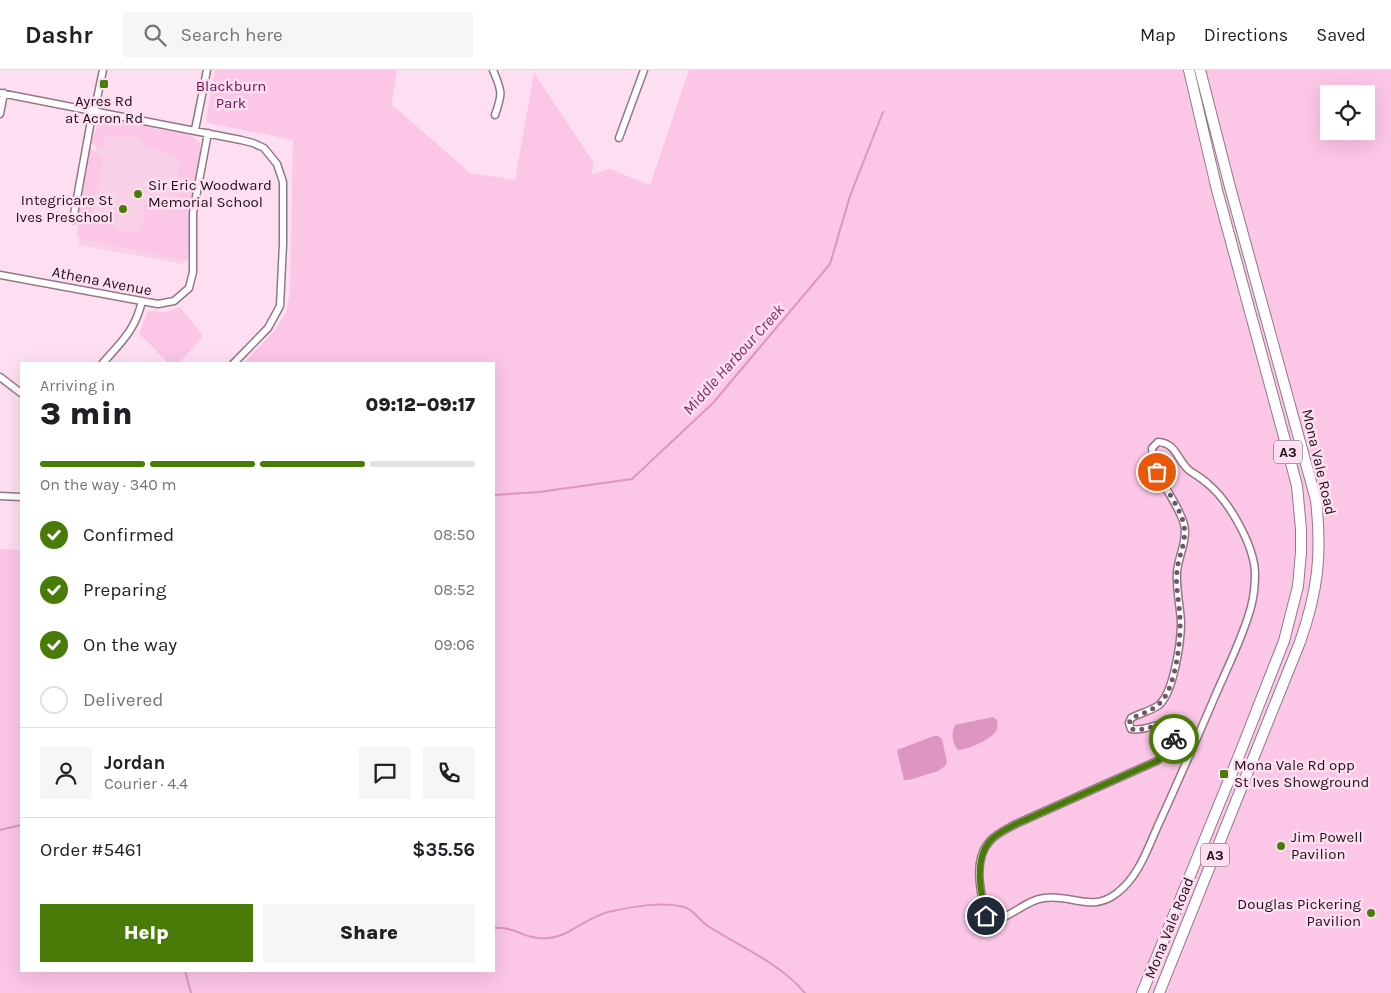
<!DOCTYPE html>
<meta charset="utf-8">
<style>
:root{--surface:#fff;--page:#f6f6f6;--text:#202124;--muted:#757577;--line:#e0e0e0;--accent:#497b09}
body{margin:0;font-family:Karla,sans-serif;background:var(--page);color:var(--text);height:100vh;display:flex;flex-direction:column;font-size:19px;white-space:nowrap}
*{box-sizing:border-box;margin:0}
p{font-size:16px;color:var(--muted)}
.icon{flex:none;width:28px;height:28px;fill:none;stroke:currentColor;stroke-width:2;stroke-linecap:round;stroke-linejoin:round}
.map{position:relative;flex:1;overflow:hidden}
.details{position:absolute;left:20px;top:292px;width:475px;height:610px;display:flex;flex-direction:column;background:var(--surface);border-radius:0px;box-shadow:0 5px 20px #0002}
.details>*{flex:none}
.fabs{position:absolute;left:1320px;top:15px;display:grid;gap:10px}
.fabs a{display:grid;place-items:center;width:55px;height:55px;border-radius:0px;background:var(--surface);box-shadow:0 5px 20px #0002;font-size:25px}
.pin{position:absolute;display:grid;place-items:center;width:42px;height:42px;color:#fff;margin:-21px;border:2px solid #fff;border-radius:50%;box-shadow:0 1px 5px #0007}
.courier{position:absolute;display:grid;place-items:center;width:50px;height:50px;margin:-25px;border:4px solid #497b09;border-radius:50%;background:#fff;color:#222;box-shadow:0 1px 6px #0007}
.headline em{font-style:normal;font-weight:800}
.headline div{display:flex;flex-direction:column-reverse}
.headline{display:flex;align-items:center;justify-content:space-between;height:85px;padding:0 20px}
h1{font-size:32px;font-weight:800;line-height:38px}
.bar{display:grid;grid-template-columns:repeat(4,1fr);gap:8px 5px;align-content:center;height:60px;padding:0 20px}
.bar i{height:6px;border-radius:4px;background:var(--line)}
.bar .on{background:var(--accent)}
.bar p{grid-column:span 4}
.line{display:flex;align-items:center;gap:12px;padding:0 20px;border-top:1px solid var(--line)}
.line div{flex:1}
.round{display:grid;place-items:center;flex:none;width:52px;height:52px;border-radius:0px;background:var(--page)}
ol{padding:0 20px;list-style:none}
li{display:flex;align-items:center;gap:15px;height:55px}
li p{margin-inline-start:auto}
li .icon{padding:5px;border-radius:50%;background:var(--accent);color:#fff;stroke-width:4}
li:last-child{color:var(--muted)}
li i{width:28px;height:28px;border:2px solid var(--line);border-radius:50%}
.action{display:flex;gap:10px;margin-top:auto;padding:10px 20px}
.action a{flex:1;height:58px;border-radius:0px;background:var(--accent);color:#fff;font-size:20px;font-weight:800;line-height:58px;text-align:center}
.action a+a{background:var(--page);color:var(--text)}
header{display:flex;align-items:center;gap:30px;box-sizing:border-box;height:70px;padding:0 25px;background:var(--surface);border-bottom:1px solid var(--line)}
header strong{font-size:24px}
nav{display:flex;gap:28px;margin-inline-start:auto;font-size:18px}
.search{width:350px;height:45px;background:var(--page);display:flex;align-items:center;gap:12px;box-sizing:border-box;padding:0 18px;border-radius:0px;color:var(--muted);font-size:19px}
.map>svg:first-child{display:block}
</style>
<header>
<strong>Dashr</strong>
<div class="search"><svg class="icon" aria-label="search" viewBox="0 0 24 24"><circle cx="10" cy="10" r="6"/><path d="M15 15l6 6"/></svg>Search here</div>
<nav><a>Map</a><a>Directions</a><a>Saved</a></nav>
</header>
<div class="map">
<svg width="1391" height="923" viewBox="0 0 1391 923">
<rect width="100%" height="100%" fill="#fedef1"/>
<path fill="#f8d1e8" d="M100,56L197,74L185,140L184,194L78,175Z"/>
<path fill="#fcc6e6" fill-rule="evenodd" d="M215,0H397L391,34L470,103L515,110L534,3L594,93L591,105L610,99L650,115L689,0H1391V923H0V479L21,480V901H494V294H243L276,259L286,242L290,223L293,70L209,53L206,50ZM1329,24H1366V61H1329Z
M101,44L154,55V59L187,63L200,72V96L192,134L174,131L180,88L149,77L137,67L107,66L101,77L91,74Z
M89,78L104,87L86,169L77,167L80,124Z
M144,134L159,135L167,134L191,138L188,191L87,170L90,153L104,154L107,149L117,160L137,162L144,148Z
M180,237L203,266L178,294H169L139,263C143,257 144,246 149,241L166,242Z"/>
<path fill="#dd95c1" d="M993,647L997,650C997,651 998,658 997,659C995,668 967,680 958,680C952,672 951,664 955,655Z
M934,666H938L942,669L947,692L945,696L938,701L909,710H904L897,680Z"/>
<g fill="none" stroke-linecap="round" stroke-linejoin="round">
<path stroke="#dd95c1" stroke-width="2" d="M494,425L539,422L632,409L713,333L830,194L850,126L883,42
M0,760L21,755
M494,858C516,856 526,871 549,868C570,866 587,847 608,842C631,837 660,831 684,837C693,839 700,851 708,856C740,877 780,893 805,923
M185,901L191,923"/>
<defs>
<path id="minor" d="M493,0C502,22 503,22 495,45
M0,23L241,70L253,73L264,78L277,94L283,112V174L280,236L268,258L233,294
M0,44L4,23
M195,60L207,0
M619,68L644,0
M73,150L92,45L95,38L103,0
M0,205L158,234L174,231L189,218L193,202V143L208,63
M102,294C121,272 135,261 142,231
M0,307L21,323
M1158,372C1177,373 1177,391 1190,401C1196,405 1203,409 1208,414C1229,431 1254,475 1255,503C1255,514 1254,526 1251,537C1243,567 1228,596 1216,624C1198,666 1180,707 1161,749C1149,774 1140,806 1117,823C1092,843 1072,824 1044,828C1026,830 1012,847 993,851L986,846C981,824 972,790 990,771C997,763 1007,759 1016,754L1157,691L1167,681L1176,665L1173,657C1156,650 1148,662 1131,659L1129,653L1131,648C1140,643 1151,641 1159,635C1174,622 1181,571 1181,552C1180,535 1176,519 1177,502C1178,487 1188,470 1184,454C1176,427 1153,408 1152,378Z
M0,426L21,427
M1173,673L1179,680L1190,685"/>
<path id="trunk" d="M1142,923L1238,688L1284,571L1298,516L1301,482V459L1297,416L1290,389L1217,120L1189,0
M1159,923L1300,572C1318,521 1322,484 1316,430L1230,117L1200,0"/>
</defs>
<use href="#minor" stroke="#937787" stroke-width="9"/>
<use href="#trunk" stroke="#937787" stroke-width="12"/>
<use href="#minor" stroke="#fff" stroke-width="6"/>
<use href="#trunk" stroke="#fff" stroke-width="10"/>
</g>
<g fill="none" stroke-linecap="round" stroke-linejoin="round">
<path stroke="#6c5964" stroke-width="5" stroke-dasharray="0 9" d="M1157,402C1164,416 1182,441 1184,456C1187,471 1178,487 1177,501C1175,518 1180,534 1180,551C1181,571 1175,621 1159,634C1152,641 1140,644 1132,648L1129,653L1132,659C1148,662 1156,651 1173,657L1176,665L1174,669"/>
<path stroke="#497b09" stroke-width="6" d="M986,846C981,824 973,790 990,771C997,763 1007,759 1016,754L1157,691L1167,681L1174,669"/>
</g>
<g fill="#497b09" stroke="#fedef1" stroke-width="2">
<rect x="99" y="9" width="10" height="10" rx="2.5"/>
<circle cx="138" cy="124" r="5"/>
<circle cx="123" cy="139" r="5"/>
<rect x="1219" y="699" width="10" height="10" rx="2.5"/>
<circle cx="1281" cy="776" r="5"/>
<circle cx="1371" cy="843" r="5"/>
</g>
<g text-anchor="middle" stroke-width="5" stroke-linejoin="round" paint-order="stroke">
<g fill="#fedef1" stroke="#604f59" stroke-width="1">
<rect x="1274" y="370.5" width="28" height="23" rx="4"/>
<rect x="1201" y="773.5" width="28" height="23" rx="4"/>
</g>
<g font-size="14" font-weight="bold" fill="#1d1218">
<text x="1288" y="387">A3</text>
<text x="1215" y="790">A3</text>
</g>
<g font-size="15" fill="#67124f" stroke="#fedef1">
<text x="231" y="21">Blackburn<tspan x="231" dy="17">Park</tspan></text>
</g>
<g font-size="15" fill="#1d1218" stroke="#fedef1" text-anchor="start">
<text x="104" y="36" text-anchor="middle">Ayres Rd<tspan x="104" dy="17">at Acron Rd</tspan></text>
<text x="148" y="120">Sir Eric Woodward<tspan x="148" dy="17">Memorial School</tspan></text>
<text x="113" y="135" text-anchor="end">Integricare St<tspan x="113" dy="17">Ives Preschool</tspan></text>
<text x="1234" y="700">Mona Vale Rd opp<tspan x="1234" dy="17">St Ives Showground</tspan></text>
<text x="1291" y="772">Jim Powell<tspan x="1291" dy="17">Pavilion</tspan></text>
<text x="1361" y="839" text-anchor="end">Douglas Pickering<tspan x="1361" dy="17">Pavilion</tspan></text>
</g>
<g font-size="15" fill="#1d1218" stroke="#fedef1">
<text transform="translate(102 211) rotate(11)" y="5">Athena Avenue</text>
<text transform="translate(1319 392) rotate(77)" y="5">Mona Vale Road</text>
<text transform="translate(1169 858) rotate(-68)" y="5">Mona Vale Road</text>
</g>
<g font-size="16" font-style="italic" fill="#7f2b65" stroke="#fedef1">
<text transform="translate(733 289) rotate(-48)" y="6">Middle Harbour Creek</text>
</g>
</g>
</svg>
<div class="fabs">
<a><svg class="icon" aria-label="locate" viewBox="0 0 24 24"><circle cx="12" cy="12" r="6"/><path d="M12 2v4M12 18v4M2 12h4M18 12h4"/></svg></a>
</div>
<div class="pin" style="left:1157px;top:402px;background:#ea580c"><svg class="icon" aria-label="bag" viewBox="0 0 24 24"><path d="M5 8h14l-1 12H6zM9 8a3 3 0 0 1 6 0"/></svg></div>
<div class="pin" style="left:986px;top:846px;background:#1f2937"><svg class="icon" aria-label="home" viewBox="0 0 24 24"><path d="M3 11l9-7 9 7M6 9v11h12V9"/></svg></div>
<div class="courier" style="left:1174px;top:669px"><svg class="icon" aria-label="bike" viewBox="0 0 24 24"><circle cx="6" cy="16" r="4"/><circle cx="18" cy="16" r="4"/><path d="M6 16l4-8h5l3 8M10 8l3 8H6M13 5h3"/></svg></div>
<section class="details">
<div class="headline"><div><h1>3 min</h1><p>Arriving in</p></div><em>09:12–09:17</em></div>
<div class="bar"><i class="on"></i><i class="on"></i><i class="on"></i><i></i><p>On the way · 340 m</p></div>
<ol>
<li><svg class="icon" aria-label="check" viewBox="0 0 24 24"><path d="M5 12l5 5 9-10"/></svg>Confirmed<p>08:50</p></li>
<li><svg class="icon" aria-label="check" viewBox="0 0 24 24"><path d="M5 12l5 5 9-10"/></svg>Preparing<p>08:52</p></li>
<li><svg class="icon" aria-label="check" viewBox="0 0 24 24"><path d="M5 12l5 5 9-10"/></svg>On the way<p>09:06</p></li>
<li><i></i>Delivered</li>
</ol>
<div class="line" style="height:90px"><a class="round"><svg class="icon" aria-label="person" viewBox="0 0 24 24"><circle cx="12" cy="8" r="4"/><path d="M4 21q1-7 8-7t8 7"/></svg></a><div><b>Jordan</b><p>Courier · 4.4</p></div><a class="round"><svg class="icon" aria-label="chat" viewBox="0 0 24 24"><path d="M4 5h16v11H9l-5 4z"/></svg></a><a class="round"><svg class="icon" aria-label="phone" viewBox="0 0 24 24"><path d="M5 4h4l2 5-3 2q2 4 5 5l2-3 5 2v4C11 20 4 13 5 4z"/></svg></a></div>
<div class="line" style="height:65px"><div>Order #5461</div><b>$35.56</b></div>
<div class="action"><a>Help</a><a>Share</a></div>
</section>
</div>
